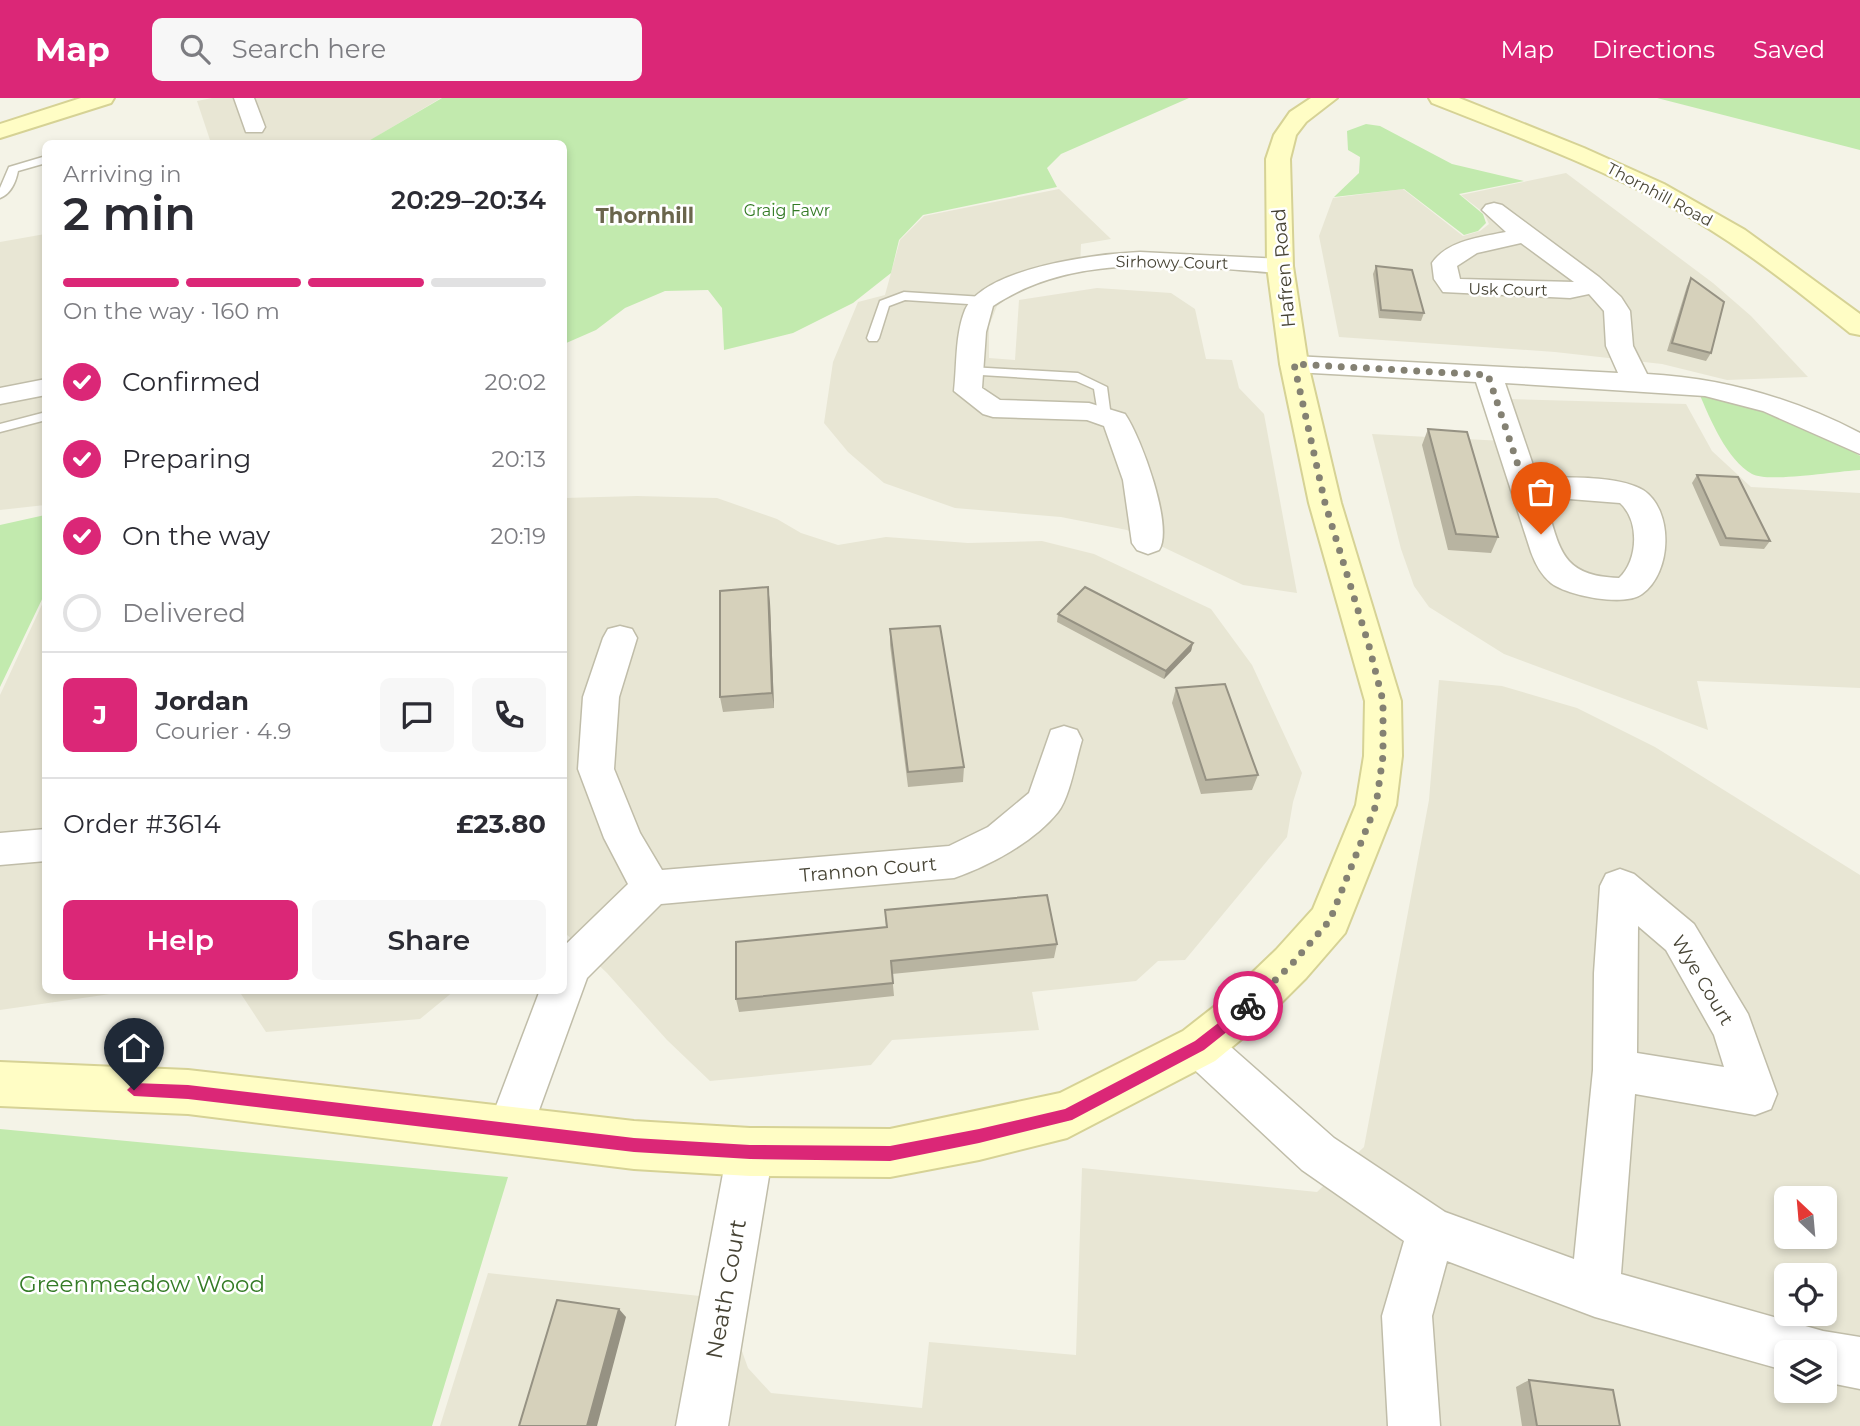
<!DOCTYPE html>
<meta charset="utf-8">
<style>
:root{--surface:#fff;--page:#f7f7f7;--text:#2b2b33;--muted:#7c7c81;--line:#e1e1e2;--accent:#db2777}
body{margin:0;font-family:Montserrat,sans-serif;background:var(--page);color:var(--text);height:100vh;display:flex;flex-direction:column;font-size:26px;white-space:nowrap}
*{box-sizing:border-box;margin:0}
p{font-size:23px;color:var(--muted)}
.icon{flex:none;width:38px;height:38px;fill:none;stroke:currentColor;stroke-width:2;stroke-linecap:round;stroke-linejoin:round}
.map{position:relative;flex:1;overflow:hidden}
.details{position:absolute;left:42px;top:42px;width:525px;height:854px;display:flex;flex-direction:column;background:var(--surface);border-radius:10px;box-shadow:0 4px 10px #0003}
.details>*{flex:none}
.needle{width:46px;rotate:334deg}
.controls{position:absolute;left:1774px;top:1088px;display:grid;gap:14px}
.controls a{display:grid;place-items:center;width:63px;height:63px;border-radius:10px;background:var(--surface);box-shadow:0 4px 10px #0003;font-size:35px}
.pin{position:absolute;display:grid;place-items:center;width:60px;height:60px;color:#fff;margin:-72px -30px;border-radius:50% 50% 50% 0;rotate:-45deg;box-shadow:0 0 7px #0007}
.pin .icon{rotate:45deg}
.courier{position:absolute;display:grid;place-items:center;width:70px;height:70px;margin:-35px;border:5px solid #db2777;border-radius:50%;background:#fff;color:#222;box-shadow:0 2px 9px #0007}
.summary em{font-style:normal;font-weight:600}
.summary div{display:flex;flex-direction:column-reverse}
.summary{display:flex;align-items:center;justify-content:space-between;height:119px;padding:0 21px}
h1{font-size:46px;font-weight:600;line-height:52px}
.bar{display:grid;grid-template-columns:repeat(4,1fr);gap:10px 7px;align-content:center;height:84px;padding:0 21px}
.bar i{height:9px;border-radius:5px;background:var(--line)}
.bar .on{background:var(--accent)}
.bar p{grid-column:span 4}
.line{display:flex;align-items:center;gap:18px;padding:0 21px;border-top:2px solid var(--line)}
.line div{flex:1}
.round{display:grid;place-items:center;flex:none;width:74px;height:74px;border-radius:10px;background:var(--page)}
ol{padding:0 21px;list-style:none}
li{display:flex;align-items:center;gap:21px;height:77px}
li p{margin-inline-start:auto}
li .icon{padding:7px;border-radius:50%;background:var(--accent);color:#fff;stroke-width:4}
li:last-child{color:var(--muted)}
li i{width:38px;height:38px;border:4px solid var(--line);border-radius:50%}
.cta{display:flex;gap:14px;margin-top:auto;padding:14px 21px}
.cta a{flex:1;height:80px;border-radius:10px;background:var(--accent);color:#fff;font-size:28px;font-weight:600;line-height:80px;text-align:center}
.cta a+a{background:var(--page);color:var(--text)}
header{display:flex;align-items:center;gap:42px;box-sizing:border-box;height:98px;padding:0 35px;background:var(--accent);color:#fff}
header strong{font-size:33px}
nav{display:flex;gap:38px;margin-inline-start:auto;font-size:24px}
.search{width:490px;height:63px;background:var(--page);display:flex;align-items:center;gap:18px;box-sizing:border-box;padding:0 24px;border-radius:10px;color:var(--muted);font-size:26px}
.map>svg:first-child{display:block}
</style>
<header>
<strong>Map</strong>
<div class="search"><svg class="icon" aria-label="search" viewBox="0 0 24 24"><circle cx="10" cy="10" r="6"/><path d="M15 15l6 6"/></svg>Search here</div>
<nav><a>Map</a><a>Directions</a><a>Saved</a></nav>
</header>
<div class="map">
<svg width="1860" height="1328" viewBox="0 0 1860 1328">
<rect width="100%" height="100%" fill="#f4f3e7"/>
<path fill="#e8e6d4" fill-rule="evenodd" d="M212,0H441L364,46L211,45L197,3Z
M1566,75L1713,185L1751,218L1808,279L1727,282L1662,266L1555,254L1339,239L1319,138L1333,100L1403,91L1463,138L1480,133L1489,126L1484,115L1461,97Z
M1059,91L1111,141L1081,146L1080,170L1063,174L1015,194L997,208L989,228V260L1015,262L1019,202L1097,190L1171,195L1195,211L1206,261L1232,262L1239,290L1264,316L1297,495L1243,487L1127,432L1061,419L955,410L884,385L848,354L824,325L833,264L858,204L885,197L900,142L924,118Z
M45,136V407L0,412V144Z
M1507,301L1686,306L1712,353L1751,389L1860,395V590L1697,583L1708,632L1504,556L1429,509L1414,488L1401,451L1372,336L1522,344Z
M637,398L717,400L777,421L801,435L838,447L886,439L968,445L1042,443L1094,456L1211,511L1252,567L1302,675L1293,704L1287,739L1185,862L1158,863L1136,883L1032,894L1039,932L892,942L871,967L710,983L667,942L607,875L564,834V400Z
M45,500L46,892L131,893L0,912V597Z
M1439,582L1502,588L1577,610L1655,649L1860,777V1328H440L488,1175L746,1203L738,1242L748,1270L771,1295L922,1310L929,1244L1076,1257L1082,1070L1317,1094L1364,1049L1429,702ZM1787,1101H1825V1139H1787ZM1787,1178H1825V1216H1787ZM1787,1255H1825V1293H1787Z
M239,893H454L420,921L266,934Z"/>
<path fill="#c2eaae" d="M442,0H1189L1061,56L1047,70L1057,89L923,117L899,142L891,175L853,205L793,235L724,252L722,210L708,192L665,193L625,210L596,232L564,246V46L365,45Z
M1644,0H1860V52L1657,0Z
M1366,26L1380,28L1452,66L1524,83L1459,96L1483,116L1486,125L1478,133L1464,137L1404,91L1334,99L1359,75L1360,59L1348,52L1347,33Z
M1699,295L1734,302L1818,332L1860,358V372C1838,373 1768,385 1752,376C1727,362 1710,321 1699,295Z
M45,417V495L0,589V427Z
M0,1031L508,1079L432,1328H0Z"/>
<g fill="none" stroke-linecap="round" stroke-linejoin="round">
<defs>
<path id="lane" d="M46,58V65L18,73C16,83 11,96 0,100V90L9,69Z
M904,194L984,199L990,203L984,207L905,202L889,208L879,240L877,243H869L867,240L880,203Z
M970,269L1078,275L1107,289L1111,319L1104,323L1099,322L1094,291L1076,283L965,276L964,273Z
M46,314V322L0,334V326Z"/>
<path id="street" d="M234,0H254L265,29L262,34H246Z
M1494,105L1502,107L1599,179L1621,199L1630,213L1633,248L1647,276C1722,280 1793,300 1860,335V356L1763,313L1705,298L1505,285L1537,379C1566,380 1618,377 1643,392C1674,412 1672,475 1642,496C1624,509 1568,498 1551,485C1541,477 1535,465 1531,454L1476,284L1294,274L1284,272L1280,266L1284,260L1294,258L1618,275L1606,248L1604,213L1589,196L1570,200L1443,194L1434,181L1432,165C1448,142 1481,139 1506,134L1482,112L1486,107ZM1521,145L1574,184L1460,181L1457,168L1477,155ZM1544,399L1620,405C1640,423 1638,463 1619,480C1558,478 1560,448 1544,399Z
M1140,154L1280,161L1289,163L1292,168L1289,173L1280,175C1185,169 1077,152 993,208L986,234L982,290L1000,302L1089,305L1125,316C1141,339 1174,429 1159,452L1148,456L1137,452L1132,445L1123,382L1104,328L1087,322L993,319L983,316L954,293C957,267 955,237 965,212C985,169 1098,156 1140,154Z
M46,281V297L0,306V290Z
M620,528L632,531L637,540L619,599L614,671L640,735L662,772L949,748L988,729L1029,695L1051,632L1064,628L1077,632L1082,642C1076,661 1070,699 1058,714C1034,744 989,768 954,780L661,806L587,880L526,1048L510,1054L494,1048L487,1032L540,892H564V848L628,786L604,740L578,671L583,599L603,540L608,531Z
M46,731V763L0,767V735Z
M1620,771L1634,776L1694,826L1748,916L1777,996L1771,1011L1755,1017L1635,996L1621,1176L1823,1233L1860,1239V1291L1825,1284V1255H1787V1273L1595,1219L1447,1163L1432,1218L1440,1328H1388L1382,1218L1404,1143L1302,1072L1184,962L1177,948L1184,934L1199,928L1214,934L1334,1040L1445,1114L1574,1161L1593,972L1594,875L1600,788L1606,776ZM1638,828L1666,852L1714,937L1724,969L1637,955Z
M750,1031L766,1038L773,1054L728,1328H676L727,1054L734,1038Z"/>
<path id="secondary" d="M81,0H114L111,5L0,40V26Z
M1311,0H1337L1306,24L1296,37L1290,61L1293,168L1308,266L1341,405L1401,603L1402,658L1396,707L1345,835L1306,880L1261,925L1215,963L1067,1040L979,1062L890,1079L750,1078L634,1071L188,1016L0,1008V964L188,972L634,1023L750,1030L890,1031L1060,995L1183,933L1229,897L1276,852L1313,811L1356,707L1364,658L1365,603L1309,405L1280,266L1267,168L1266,61L1274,37L1290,14Z
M1429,0H1459L1584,50L1664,86L1745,132L1860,216V237L1850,235C1793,189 1736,144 1672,109C1595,67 1513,37 1432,5Z"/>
</defs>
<use href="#lane" stroke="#c0bda9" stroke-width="3"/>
<use href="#street" stroke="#c0bda9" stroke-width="3"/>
<use href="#secondary" stroke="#d6d295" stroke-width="4"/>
<use href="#lane" fill="#fff" fill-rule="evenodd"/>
<use href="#street" fill="#fff" fill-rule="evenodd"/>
<use href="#secondary" fill="#fffdc5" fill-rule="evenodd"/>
</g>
<path fill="#b8b4a1" d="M1376,168L1424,215L1421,223L1379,220L1373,176Z
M1691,180L1711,255L1706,263L1667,253L1687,188Z
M1428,331L1498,439L1491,455L1448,452L1422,347Z
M1697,377L1770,443L1764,451L1720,448L1692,385Z
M770,505L774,610L723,614L720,599Z
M1058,516L1193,545L1191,553L1164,581L1057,524Z
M890,531L964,669L963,684L908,689L890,547Z
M1176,590L1258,677L1252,692L1201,696L1172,605Z
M885,812L1057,846L1054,860L892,876L894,898L739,914L736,901L886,830Z
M1529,1282L1620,1328H1522L1516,1289Z"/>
<path fill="#969283" d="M768,489L770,505L774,610L772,595Z
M1193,545L1191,553L1164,581L1166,573Z
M619,1211L626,1219L597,1328H587Z"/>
<path fill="#d6d1bb" stroke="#969283" stroke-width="2" d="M1376,168L1412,172L1424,215L1381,212Z
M1691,180L1724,204L1711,255L1672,245Z
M1428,331L1467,334L1498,439L1456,436Z
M1697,377L1738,379L1770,443L1726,440Z
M768,489L772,595L720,599V493Z
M1085,489L1193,545L1166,573L1058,516Z
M940,528L964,669L908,674L890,531Z
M1225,586L1258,677L1206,682L1176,590Z
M1047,797L1057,846L891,863L893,885L736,901V844L887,829L885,812Z
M557,1202L619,1211L587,1328H519Z
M1529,1282L1613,1292L1620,1328H1537Z"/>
<path fill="#db2777" d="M1248,902L1255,908L1253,913L1204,952L1072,1022L979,1045L890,1063L750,1061L634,1054L188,1001L134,998L127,992L134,985L188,987L634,1040L750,1047L890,1048L979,1031L1065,1011L1195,943Z"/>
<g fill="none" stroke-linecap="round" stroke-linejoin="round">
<path stroke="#848173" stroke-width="7" stroke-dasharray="0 12.6" d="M1248,908L1292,866L1330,822L1376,707L1383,658V603L1369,548L1325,405L1294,266L1488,277L1541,436"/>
</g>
<g text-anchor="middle" stroke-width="5" stroke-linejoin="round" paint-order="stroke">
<g font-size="16" fill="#474435" stroke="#fff">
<text transform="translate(1660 96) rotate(28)" y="6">Thornhill Road</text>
<text transform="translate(1172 164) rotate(1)" y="6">Sirhowy Court</text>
<text transform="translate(1508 191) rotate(1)" y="6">Usk Court</text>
</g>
<g font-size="16" fill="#347b26" stroke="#fff">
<text x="787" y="118">Graig Fawr</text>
</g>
<g font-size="19" fill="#474435" stroke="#fff">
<text transform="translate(1283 170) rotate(-95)" y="7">Hafren Road</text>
<text transform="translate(868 771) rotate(-5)" y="7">Trannon Court</text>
<text transform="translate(1703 882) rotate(59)" y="7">Wye Court</text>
</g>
<g font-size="21" font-weight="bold" fill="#6a654c" stroke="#fff">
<text x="645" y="125">Thornhill</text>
</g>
<g font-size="23" fill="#347b26" stroke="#fff">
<text x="142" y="1194">Greenmeadow Wood</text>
</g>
<g font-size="23" fill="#474435" stroke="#fff">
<text transform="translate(726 1191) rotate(-80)" y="8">Neath Court</text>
</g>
</g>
</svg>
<div class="controls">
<a><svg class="needle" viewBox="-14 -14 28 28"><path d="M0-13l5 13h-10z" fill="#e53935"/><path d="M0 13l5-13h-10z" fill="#7c7c81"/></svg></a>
<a><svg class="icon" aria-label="locate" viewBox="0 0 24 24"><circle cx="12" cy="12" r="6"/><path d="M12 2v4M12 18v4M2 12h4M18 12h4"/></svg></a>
<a><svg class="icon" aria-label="layers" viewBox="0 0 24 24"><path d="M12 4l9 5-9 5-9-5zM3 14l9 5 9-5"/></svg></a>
</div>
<div class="pin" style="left:1541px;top:436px;background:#ea580c"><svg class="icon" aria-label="bag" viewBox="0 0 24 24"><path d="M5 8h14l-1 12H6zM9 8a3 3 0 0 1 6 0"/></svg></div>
<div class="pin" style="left:134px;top:992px;background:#1f2937"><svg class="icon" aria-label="home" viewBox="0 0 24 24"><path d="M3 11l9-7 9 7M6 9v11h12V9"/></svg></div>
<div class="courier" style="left:1248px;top:908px"><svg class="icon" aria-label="bike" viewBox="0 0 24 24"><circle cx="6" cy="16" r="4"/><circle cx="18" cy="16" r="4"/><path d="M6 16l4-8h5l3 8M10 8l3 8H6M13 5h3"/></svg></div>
<section class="details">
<div class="summary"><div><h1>2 min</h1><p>Arriving in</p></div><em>20:29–20:34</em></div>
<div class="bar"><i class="on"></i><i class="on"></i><i class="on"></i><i></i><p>On the way · 160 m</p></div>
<ol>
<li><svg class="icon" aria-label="check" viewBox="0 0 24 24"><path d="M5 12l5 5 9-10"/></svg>Confirmed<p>20:02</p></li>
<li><svg class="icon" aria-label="check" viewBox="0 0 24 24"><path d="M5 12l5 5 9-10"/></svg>Preparing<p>20:13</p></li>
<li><svg class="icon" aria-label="check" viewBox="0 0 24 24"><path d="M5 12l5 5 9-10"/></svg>On the way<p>20:19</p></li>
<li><i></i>Delivered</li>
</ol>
<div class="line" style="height:126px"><b class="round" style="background:var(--accent);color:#fff">J</b><div><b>Jordan</b><p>Courier · 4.9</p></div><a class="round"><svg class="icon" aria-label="chat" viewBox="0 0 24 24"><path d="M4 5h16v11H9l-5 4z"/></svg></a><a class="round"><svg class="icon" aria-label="phone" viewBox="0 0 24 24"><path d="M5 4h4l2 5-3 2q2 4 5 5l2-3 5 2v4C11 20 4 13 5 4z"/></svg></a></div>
<div class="line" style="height:91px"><div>Order #3614</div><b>£23.80</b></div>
<div class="cta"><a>Help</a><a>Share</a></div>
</section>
</div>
